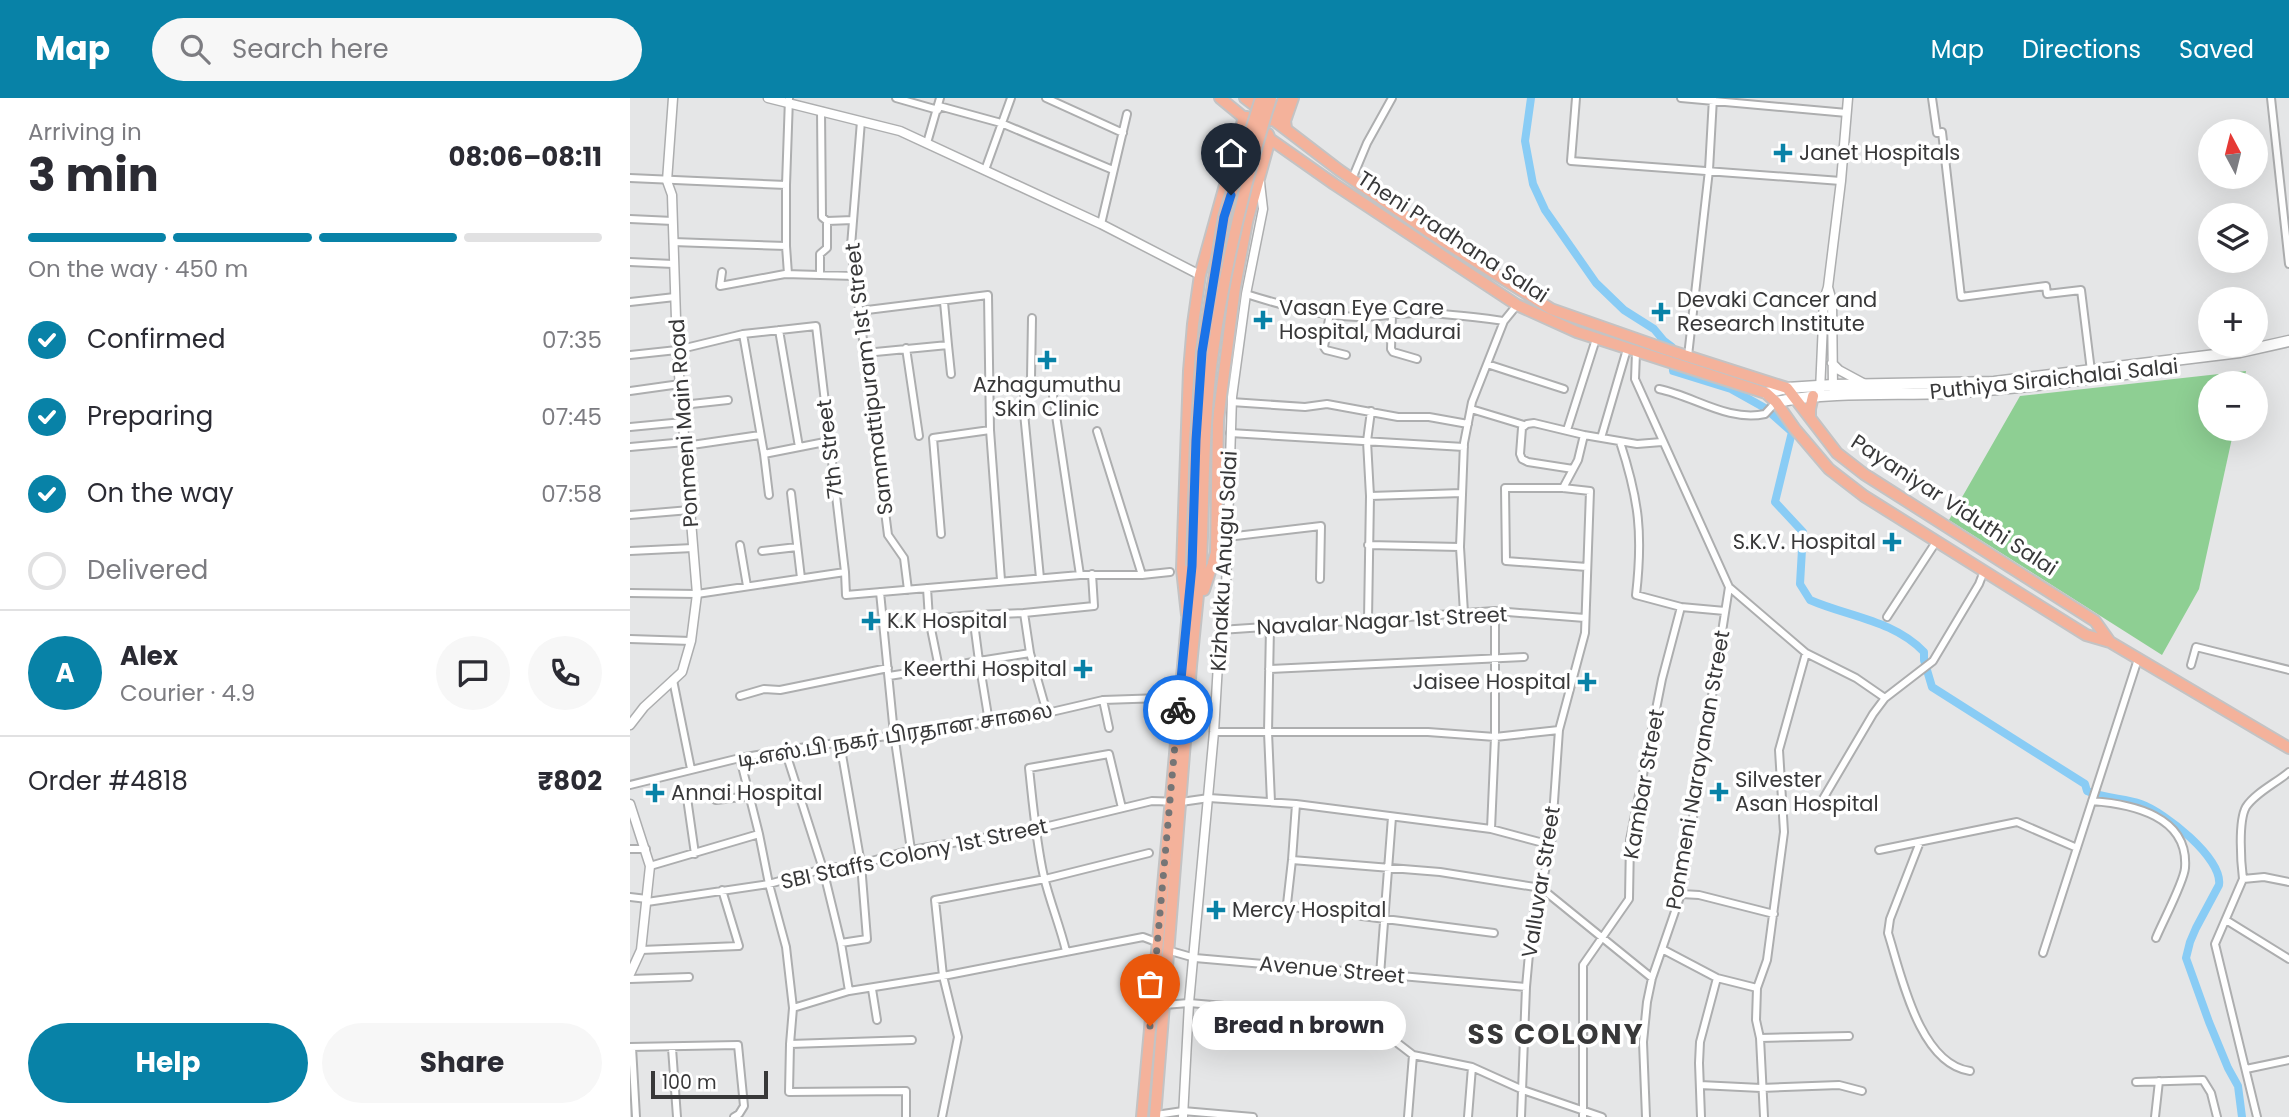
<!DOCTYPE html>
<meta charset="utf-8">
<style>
:root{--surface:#fff;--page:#f7f7f7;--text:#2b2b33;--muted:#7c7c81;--line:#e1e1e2;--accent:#0882a7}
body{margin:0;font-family:Poppins,"Noto Sans Tamil",sans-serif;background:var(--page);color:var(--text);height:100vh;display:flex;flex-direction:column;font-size:26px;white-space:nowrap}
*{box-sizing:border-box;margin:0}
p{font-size:23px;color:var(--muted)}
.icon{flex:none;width:38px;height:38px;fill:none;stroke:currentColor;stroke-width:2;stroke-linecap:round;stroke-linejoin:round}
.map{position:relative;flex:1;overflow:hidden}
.details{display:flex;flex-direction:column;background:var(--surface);width:630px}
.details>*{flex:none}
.needle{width:46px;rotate:353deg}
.buttons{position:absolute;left:1568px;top:21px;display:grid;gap:14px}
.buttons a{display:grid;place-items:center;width:70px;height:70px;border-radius:50%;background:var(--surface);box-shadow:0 7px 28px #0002;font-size:35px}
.scale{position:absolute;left:21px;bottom:18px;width:117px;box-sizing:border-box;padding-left:7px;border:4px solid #383839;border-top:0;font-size:19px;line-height:24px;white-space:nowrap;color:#383839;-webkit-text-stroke:5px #fff;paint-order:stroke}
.pin{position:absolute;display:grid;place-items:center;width:60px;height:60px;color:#fff;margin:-72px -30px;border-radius:50% 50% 50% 0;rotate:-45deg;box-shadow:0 0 7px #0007}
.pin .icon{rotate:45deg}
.courier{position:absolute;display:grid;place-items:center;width:70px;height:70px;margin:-35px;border:5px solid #1a73e8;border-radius:50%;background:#fff;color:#222;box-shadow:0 2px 9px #0007}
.bubble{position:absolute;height:49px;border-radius:24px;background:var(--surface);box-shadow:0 7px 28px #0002;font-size:23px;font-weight:700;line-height:49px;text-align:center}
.overview em{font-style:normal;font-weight:700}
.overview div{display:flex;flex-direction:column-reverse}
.overview{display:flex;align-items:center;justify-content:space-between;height:119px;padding:0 28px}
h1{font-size:46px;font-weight:700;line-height:52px}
.bar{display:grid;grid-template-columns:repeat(4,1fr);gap:10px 7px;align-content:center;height:84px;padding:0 28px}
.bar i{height:9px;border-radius:5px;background:var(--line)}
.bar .selected{background:var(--accent)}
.bar p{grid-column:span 4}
.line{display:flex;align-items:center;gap:18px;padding:0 28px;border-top:2px solid var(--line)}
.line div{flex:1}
.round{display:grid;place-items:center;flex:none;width:74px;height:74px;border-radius:37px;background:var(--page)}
ol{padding:0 28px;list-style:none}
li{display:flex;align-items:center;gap:21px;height:77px}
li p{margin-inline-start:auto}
li .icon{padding:7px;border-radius:50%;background:var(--accent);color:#fff;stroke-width:4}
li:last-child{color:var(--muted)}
li i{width:38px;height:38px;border:4px solid var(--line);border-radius:50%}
.primary-button{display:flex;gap:14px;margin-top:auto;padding:14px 28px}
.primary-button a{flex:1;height:80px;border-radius:42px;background:var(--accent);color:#fff;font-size:28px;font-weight:700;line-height:80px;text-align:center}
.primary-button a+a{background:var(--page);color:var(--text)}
header{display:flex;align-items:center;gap:42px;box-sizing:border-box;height:98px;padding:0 35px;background:var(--accent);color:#fff}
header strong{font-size:33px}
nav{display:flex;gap:38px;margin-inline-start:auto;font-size:24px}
.search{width:490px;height:63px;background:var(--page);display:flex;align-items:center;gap:18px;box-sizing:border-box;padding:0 24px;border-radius:38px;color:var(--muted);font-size:26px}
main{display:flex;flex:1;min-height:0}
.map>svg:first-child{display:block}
</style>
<header>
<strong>Map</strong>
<div class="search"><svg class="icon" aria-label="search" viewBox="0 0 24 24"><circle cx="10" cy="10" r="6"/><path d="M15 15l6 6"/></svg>Search here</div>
<nav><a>Map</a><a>Directions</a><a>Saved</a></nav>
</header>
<main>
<section class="details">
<div class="overview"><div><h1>3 min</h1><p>Arriving in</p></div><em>08:06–08:11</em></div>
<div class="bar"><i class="selected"></i><i class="selected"></i><i class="selected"></i><i></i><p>On the way · 450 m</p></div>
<ol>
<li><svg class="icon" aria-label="check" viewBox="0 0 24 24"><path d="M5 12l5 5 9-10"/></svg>Confirmed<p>07:35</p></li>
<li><svg class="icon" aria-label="check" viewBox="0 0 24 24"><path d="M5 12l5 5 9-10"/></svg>Preparing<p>07:45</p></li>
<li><svg class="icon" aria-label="check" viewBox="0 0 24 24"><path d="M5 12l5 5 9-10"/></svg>On the way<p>07:58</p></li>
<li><i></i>Delivered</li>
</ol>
<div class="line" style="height:126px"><b class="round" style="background:var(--accent);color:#fff">A</b><div><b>Alex</b><p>Courier · 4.9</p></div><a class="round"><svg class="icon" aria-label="chat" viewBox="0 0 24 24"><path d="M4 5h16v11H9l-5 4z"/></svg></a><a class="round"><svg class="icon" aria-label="phone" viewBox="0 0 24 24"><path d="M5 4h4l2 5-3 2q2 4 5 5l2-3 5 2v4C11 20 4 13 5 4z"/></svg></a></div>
<div class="line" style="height:91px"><div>Order #4818</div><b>₹802</b></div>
<div class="primary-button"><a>Help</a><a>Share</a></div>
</section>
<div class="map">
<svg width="1659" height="1019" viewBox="0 0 1659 1019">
<rect width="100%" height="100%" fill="#e5e6e7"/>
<path fill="#8ecf93" d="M1616,273L1614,285H1580V331H1604L1569,491L1532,557L1319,422L1390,298Z"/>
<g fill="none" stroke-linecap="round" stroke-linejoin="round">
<path stroke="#89ccf5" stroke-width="8" d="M901,0L895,43L903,86L915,112L966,185L994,212L1024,231L1034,243L1042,249L1043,273L1101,291L1135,310L1162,334L1145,404L1173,434L1170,486L1180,502C1219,519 1263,522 1294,554V562L1302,589L1455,686L1457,693C1476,701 1494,700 1511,706C1534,714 1593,760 1589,787L1566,830L1560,844L1556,860L1579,924L1598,970L1608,988L1612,1019"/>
<defs>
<path id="minor" d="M266,0L308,12
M416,0L493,35
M946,0L941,63L1211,83
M1051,0L1217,15
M1302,0L1307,35L1312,34L1331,199L1416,188L1417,196L1451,192L1461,273
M1641,0L1659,166
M309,8L371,25L483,72
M191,13L192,119L197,123
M231,23L221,148L258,437L274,460L278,492
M297,45L310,0
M355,72L381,0
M0,80L156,87
M722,81L737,45L762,0
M0,121L43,123
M471,126L497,16
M43,144L156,148L158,176
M156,148V87L159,0
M0,164L43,166
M92,174L90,188L155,176L225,178
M190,177V156L197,150V123L223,122
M616,196C651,207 690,218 728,219C748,219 768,215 787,215C817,215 845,219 874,223L842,304L834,345L830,449L738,447
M0,204L45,199
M314,204L318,247
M229,213L358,197L360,332L371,482
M700,215L694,249L696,252L716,257
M762,217L761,251L763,254L787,261
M402,220L401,280L403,283L419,286L422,291L450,477
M874,223L887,207
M149,232L169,349
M113,236L186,228L215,474
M276,250L289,338
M1006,254L1005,281L1099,489L1176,555L1226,580L1255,600
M235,255L318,247L321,276
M0,257L47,252L113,236L134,356L200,343
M1058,258L1079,72L1083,0
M857,266L934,291
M403,283L394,293V315L410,480
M360,289L396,291
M1029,291C1064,298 1098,324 1135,316L1146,304
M0,293L50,286
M601,304L675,309L697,306L768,319H799L838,326
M52,307L98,302
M841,311L894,327
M0,329L53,324
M937,332L966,241
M467,333L512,477
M600,335L834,349
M971,340L997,251
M990,344C1009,402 1013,436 1006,497L1051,509L1095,513
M55,348L130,337
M0,349L55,344
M134,356L139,397
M943,371L898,364L892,361L890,356L892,330L897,326L904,325L954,337
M933,390L948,362L954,337L1007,346L1032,344
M161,395L171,480
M740,398L832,395
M0,417L60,412
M311,436L303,340L360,332
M597,439L691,428L690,481
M110,447L117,488
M830,449L834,515
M0,453L63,450
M132,453L167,449
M250,494L264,636L281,752
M0,495L67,496L215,474L216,497L450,477H512L540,474
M394,515L343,517L349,563L400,555L394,515L464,508L462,476
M1257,519L1306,444
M299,521L343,517
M738,522L740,398L737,343L741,313
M640,529L638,634L641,704
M590,532L865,513L955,520
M0,541L61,543
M400,555L417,615
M1561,567L1566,549L1659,572
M309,570L349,563L359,624
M639,571L894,559
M259,578L309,570L299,521L297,490
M43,582L61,671
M110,598L134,591L150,592L258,570
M473,602L479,630
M584,634H798L865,639L929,632
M210,645L231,766L237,841L211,845L219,893L313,878L513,839L529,845
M155,652L193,771L211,845
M1659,674C1646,685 1625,695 1616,709C1608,723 1611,765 1613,781L1634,779L1659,784
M0,687L110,660L155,652L359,624L417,615L473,602L532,600
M1462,703C1502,706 1559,718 1555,770C1554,784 1532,825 1526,840
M666,706L662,762L657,806L662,809L864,835
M1187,711L1243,616L1255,600L1303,563L1349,486L1354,473
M861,731L865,639V513
M129,736L139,786L156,849L163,910
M1290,744L1260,821L1258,835C1271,876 1289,966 1340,973
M0,751H16
M1249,752L1387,724L1447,750
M65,756L57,700L84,694L86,702L120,698
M662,762L810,774L911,790L1022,880
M20,768L129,736L110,660
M1613,781L1585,846L1627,1019
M1051,796L1069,797L1144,816
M0,799L17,801
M17,804L139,786L193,771L231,766L281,752L406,731L522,703L551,704L579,700L666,706L861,731L921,747
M1596,822L1659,861
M1032,851L1087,880L1070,944L1069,965L1071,1019
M11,852L109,848L92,792
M537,852L565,860L896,889
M436,853C430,828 420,804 414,779C406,744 403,707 399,670L479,656L492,710
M1413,855L1508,561
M750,877L762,719
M1087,880L1127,890
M0,881L59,879
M242,891L247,922
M534,907L559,905L735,920L783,957L842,969L893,992L972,1019
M1130,940L1219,938
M160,946L163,910L219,893
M0,949L108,947L114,1008L109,1016L104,1019
M2,949L6,1019
M42,950L47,1019
M1616,971L1659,962
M1506,984L1573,982L1581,995L1587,1019
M1070,987L1131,990L1209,987L1232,993
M526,1017L553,1013L623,1019
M276,1019V993L159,994L160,946L282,942
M312,1019L328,939L313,878L305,802L415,781L519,755
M778,1019L783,957
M838,1019L842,969
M891,1019L896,889L902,823L911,790L921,747L929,632L955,535L960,393L933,390H875L876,463L957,469
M953,1019V867L999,801L1000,742L1032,581L1051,509
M1016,1019L1013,944L1017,904L1022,880L1051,796L1099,489
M1134,1019L1130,940L1126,922L1127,890L1137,862L1154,734L1149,652L1176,555
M1525,1019L1529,983"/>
<path id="tertiary" d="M138,0L270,33L471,126L570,177
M1198,189L1202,203L1203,290
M1202,265L1209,272L1235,286
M1190,293L1194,202L1198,189L1211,83L1218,0
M0,627L14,609L52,574L61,543L67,496L47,252L42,97L37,83L43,0
M0,706L20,768L11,852L0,876
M553,1019L559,905L584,634L590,532L596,491L602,299L616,196L633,111L630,85"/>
<path id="secondary" d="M1136,295L1157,290L1203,287L1364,284L1610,254L1659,243
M1146,304C1202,293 1260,297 1317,295C1384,291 1451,282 1518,273"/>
<path id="primary" d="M590,0L640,41L704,86L887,207L947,234L1136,295L1146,304L1165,331L1199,371L1234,398L1456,537L1480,544L1659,650
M615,0L709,72L799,134L921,211L1038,252L1157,290L1207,355L1234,376L1465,523L1480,544
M640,22L646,23L654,0
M656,30L655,23L663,0
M1180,319V311L1183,298
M574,492L586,455L588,322L605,189L617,124L640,41L638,36
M559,497L562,468
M557,517L552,471L559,273L563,226L570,177L614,19H617
M512,1019L558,513
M525,1019L561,568L571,466"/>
</defs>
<use href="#minor" stroke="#adaeaf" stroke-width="10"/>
<use href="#tertiary" stroke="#adaeaf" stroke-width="11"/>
<use href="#secondary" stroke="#adaeaf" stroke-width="13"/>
<use href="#primary" stroke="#c3c3c4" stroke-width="14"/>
<use href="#minor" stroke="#fff" stroke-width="6"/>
<use href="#tertiary" stroke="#fff" stroke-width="8"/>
<use href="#secondary" stroke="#fff" stroke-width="10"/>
<use href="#primary" stroke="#f4b29b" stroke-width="10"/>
<defs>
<path id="primary-bridge" d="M571,466C574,396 573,324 583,254C595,167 615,84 641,0
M562,468L566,342L572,254L594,119L631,0"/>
</defs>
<use href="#primary-bridge" stroke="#c3c3c4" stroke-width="14" stroke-linecap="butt"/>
<use href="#primary-bridge" stroke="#f4b29b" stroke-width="10"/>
</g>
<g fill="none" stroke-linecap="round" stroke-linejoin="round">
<path stroke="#757576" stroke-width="7" stroke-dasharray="0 12.6" d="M520,928L548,612"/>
<path stroke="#1a73e8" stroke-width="9" d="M548,612L562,468L566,342L572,254L594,119L601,97"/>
</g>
<g fill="#0882a7" stroke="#fff" stroke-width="2.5">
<path d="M1149.5 44.5h7v7h7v7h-7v7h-7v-7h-7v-7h7z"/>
<path d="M1027.5 203.5h7v7h7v7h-7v7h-7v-7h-7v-7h7z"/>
<path d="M629.5 211.5h7v7h7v7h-7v7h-7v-7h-7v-7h7z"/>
<path d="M413.5 251.5h7v7h7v7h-7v7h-7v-7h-7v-7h7z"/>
<path d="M1258.5 433.5h7v7h7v7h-7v7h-7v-7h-7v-7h7z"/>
<path d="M237.5 512.5h7v7h7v7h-7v7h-7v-7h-7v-7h7z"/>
<path d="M449.5 560.5h7v7h7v7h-7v7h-7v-7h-7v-7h7z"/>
<path d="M953.5 573.5h7v7h7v7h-7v7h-7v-7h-7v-7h7z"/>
<path d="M1085.5 683.5h7v7h7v7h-7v7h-7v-7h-7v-7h7z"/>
<path d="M21.5 684.5h7v7h7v7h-7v7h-7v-7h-7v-7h7z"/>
<path d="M582.5 801.5h7v7h7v7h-7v7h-7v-7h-7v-7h7z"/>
</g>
<g text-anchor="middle" stroke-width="7" stroke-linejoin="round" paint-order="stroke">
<g font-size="21" fill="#383839" stroke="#fff" text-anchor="start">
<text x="1169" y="62">Janet Hospitals</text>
<text x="1047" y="209">Devaki Cancer and<tspan x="1047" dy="24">Research Institute</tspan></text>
<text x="649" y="217">Vasan Eye Care<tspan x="649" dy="24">Hospital, Madurai</tspan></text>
<text x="417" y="294" text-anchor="middle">Azhagumuthu<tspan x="417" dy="24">Skin Clinic</tspan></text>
<text x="1246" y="451" text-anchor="end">S.K.V. Hospital</text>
<text x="257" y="530">K.K Hospital</text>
<text x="437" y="578" text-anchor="end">Keerthi Hospital</text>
<text x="941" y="591" text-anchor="end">Jaisee Hospital</text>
<text x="1105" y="689">Silvester<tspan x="1105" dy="24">Asan Hospital</tspan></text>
<text x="41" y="702">Annai Hospital</text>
<text x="602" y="819">Mercy Hospital</text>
</g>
<g font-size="21" fill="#383839" stroke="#fff">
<text transform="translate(823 139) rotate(33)" y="7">Theni Pradhana Salai</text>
<text transform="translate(239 281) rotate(-97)" y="7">Sammattipuram 1st Street</text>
<text transform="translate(1424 281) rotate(-6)" y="7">Puthiya Siraichalai Salai</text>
<text transform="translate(54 325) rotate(-94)" y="7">Ponmeni Main Road</text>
<text transform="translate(200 351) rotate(-97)" y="7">7th Street</text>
<text transform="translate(1324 407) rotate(33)" y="7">Payaniyar Viduthi Salai</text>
<text transform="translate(594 463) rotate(-87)" y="7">Kizhakku Anugu Salai</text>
<text transform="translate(752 523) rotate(-3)" y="7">Navalar Nagar 1st Street</text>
<text transform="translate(265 637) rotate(-9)" y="7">டி.எஸ்.பி நகர் பிரதான சாலை</text>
<text transform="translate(1068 672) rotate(-80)" y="7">Ponmeni Narayanan Street</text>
<text transform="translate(1014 686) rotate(-80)" y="7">Kambar Street</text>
<text transform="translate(284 756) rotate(-12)" y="7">SBI Staffs Colony 1st Street</text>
<text transform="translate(911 784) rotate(-81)" y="7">Valluvar Street</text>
<text transform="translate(702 872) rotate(5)" y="7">Avenue Street</text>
</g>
<g font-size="28" font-weight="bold" letter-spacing="2" fill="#383839" stroke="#fff">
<text x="926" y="946">SS COLONY</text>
</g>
</g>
</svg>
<div class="buttons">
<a><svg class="needle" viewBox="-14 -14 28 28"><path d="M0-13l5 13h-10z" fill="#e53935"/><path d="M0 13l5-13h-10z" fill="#7c7c81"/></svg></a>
<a><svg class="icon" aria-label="layers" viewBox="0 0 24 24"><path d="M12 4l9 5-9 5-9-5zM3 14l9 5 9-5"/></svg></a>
<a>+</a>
<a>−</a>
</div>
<div class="scale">100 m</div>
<div class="pin" style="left:520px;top:928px;background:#ea580c"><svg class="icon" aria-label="bag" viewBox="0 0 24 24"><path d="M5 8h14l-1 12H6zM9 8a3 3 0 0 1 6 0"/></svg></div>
<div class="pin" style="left:601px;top:97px;background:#1f2937"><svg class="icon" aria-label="home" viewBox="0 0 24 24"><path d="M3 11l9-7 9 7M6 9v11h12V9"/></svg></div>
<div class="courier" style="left:548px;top:612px"><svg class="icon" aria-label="bike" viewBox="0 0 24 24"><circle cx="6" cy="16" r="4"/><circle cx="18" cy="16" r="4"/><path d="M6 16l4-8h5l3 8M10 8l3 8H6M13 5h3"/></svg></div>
<div class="bubble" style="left:562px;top:903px;width:214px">Bread n brown</div>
</div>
</main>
